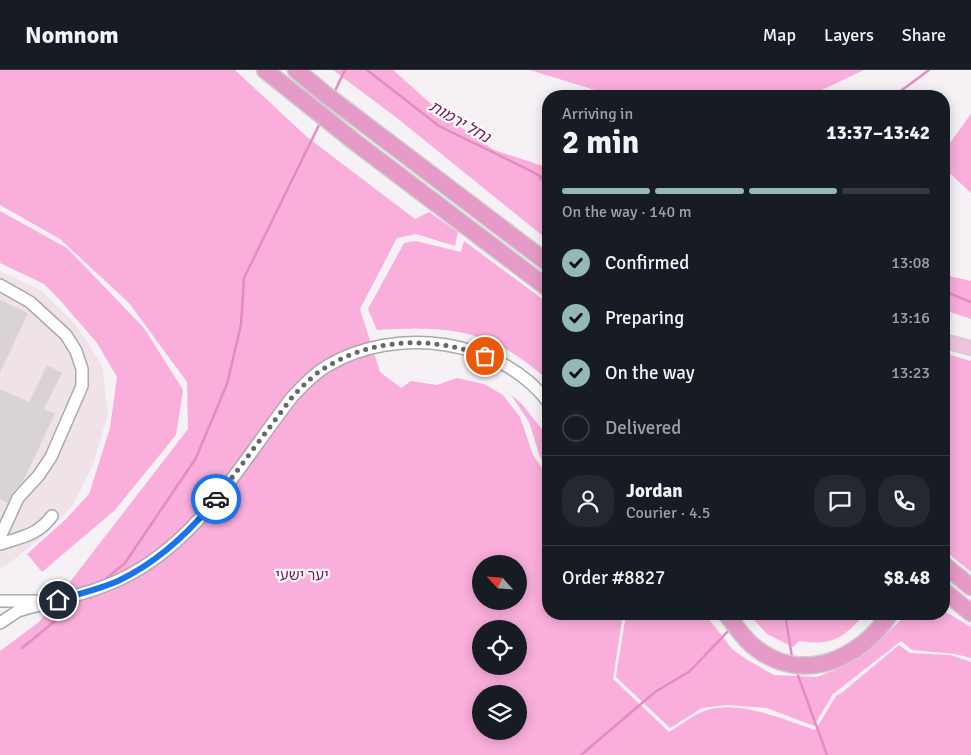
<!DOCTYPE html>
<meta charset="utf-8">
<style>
:root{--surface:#171b24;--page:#242831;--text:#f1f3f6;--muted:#9ea1a6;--line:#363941;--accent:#94b7b8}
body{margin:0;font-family:Signika,"Noto Sans Hebrew",sans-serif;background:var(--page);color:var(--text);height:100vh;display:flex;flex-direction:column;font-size:19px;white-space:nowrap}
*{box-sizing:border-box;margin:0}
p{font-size:16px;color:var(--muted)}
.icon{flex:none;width:28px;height:28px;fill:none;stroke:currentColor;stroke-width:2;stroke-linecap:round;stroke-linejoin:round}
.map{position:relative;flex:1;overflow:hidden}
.sheet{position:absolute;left:542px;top:20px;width:408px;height:530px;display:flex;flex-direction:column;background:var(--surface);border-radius:20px;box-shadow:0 2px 12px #0003}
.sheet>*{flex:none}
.needle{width:32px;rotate:296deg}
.fabs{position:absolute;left:472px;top:485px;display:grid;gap:10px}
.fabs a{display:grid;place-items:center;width:55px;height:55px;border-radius:50%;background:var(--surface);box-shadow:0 2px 12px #0003;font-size:25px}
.pin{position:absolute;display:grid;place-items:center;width:42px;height:42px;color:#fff;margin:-21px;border:2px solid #fff;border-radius:50%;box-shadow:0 1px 5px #0007}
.courier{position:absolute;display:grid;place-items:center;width:50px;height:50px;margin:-25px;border:4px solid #1a73e8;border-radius:50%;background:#fff;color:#222;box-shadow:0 1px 6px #0007}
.overview em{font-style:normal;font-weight:700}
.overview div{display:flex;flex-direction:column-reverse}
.overview{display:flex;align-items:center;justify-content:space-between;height:85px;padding:0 20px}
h1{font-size:32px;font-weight:700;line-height:38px}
.bar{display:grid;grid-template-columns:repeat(4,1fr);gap:8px 5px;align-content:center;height:60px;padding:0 20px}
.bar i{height:6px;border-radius:4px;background:var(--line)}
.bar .on{background:var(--accent)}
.bar p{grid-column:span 4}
.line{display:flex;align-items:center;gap:12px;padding:0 20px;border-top:1px solid var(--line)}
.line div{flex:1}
.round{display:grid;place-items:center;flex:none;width:52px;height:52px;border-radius:20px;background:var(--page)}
ol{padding:0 20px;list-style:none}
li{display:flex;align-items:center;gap:15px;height:55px}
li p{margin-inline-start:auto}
li .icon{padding:5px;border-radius:50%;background:var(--accent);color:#111;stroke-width:4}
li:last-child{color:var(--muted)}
li i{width:28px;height:28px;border:2px solid var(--line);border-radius:50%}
header{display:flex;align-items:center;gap:30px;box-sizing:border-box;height:70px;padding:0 25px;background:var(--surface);border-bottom:1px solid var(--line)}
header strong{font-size:24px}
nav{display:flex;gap:28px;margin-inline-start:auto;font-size:18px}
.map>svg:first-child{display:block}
</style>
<header>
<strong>Nomnom</strong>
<nav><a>Map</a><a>Layers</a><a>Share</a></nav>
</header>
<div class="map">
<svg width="971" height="685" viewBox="0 0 971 685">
<rect width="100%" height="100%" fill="#f6f1f4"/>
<path fill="#efe2e9" d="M0,201L42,221L76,255L102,295L108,343L94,392L73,435L41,468L7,495L0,498Z"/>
<path fill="#f9aedb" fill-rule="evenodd" d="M0,0H235L307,67L415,149L429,142L458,162L455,176L416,164L397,168L360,239L380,302L401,318L411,311L437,315L457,308L484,314L503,325L520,347L533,385L549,408V544H623L613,609L669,662C680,656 690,647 702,642C735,628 782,649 815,660L836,626L844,621L899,575L910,583L950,585L971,592V685H0V581L39,552L188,359L187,312L129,233L60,169L0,135ZM481,494H519V531H481ZM481,559H519V596H481ZM481,624H519V661H481Z
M333,0H393L447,48L494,80L549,98V171L397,48Z
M530,0H864L809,26H614Z
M971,44V123L944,98V81Z
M0,141L67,178L144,258L183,320L176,365L115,440L42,502L27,484L66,449L89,424L110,358L117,307L97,273L59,229L44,214L0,193Z
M416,171L461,182L464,171L549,234V311C534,298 519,286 502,277C464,256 419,257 377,260L368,239L404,173Z
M944,205L971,211V249L944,240Z
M944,283L971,291V502L944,480Z
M511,325L522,334L549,368V400L540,387L529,352Z
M944,541L971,557V588L955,584L912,580L901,571L833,624L814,656L767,638L726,635L702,638L670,658L616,607L626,544H705L732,579L746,589L774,605L817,607L839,598L872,577L907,544H944Z
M749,544H865C843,568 833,576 799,571L793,577L767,564Z"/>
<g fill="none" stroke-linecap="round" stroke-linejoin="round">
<path stroke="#e48bc1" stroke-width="2.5" d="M367,0L439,56L531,101L549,111
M334,23L345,0
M894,26L929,0
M540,108L549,115
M944,221L971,232
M102,512L125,493L196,388L227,314L241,255L244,208L320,53
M785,544L792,587
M738,550L744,544
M22,578L83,528
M796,600L827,685
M581,685L655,622L690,601L730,559"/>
</g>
<path fill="#d9d3d6" d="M0,230L28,243L0,303Z
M47,295L62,303L44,339L55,344L23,411L12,423L8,433L0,429V319L29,332Z"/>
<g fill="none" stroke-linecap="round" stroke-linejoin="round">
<defs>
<path id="minor" d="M0,215L30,232L66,265L76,281L82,299V316L51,387L39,405L18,428L0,467
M0,474C22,467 38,465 52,446
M0,531H36
M0,553L18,541L28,538C58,530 91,523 119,510C199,473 241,392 293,326C303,315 314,304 327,296C395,255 500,268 549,333"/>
<path id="major" d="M944,271L971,278"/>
<path id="highway" d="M265,0L355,72L549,219
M296,0L325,24L549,194
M944,495L971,517
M944,521L971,543
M726,544C736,556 744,570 757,579C804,614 860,589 890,544"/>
</defs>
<use href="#minor" stroke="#ada8ab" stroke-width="14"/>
<use href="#major" stroke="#cdcdcd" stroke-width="16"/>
<use href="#highway" stroke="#cdcdcd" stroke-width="19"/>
<use href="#minor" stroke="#fff" stroke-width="11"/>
<use href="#major" stroke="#efc2dd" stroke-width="14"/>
<use href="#highway" stroke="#e59ac7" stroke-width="16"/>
</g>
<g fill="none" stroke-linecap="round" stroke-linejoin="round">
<path stroke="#696668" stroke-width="5" stroke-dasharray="0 9" d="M216,429L293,326C304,315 315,303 328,296C377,267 433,267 485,286"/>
<path stroke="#1a73e8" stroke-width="6" d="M58,530C78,524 101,519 120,510C159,491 189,463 216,429"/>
</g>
<g text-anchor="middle" stroke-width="4.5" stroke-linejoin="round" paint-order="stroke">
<g font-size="15" fill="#811862" stroke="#fff">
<text x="302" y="510">יער ישעי</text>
</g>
<g font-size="16" font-style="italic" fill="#7c125e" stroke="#fff">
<text transform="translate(460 51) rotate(30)" y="6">נחל ירמות</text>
</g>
</g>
</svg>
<div class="fabs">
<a><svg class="needle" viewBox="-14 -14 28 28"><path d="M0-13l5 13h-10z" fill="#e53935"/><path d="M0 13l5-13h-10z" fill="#9ea1a6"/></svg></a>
<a><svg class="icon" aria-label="locate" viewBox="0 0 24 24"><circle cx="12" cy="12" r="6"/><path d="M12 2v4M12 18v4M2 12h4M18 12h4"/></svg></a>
<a><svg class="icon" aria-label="layers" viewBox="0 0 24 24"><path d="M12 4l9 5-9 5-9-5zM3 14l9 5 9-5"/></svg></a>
</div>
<div class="pin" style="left:485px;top:286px;background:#ea580c"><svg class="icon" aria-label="bag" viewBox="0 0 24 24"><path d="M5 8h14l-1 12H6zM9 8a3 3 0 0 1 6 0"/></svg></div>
<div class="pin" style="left:58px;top:530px;background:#1f2937"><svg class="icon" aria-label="home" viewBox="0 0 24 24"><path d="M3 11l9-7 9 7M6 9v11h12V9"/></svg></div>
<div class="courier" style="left:216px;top:429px"><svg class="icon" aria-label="car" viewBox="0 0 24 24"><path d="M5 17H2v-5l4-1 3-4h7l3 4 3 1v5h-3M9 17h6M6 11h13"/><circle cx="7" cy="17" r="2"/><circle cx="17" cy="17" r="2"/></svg></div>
<section class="sheet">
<div class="overview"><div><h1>2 min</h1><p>Arriving in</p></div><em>13:37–13:42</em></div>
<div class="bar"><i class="on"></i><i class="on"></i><i class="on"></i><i></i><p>On the way · 140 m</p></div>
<ol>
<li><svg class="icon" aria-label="check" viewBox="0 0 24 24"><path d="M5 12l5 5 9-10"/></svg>Confirmed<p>13:08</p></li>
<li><svg class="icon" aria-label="check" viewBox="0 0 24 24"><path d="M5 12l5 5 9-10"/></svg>Preparing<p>13:16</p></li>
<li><svg class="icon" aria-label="check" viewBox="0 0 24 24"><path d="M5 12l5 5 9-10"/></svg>On the way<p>13:23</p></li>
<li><i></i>Delivered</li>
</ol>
<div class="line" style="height:90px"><a class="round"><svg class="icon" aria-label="person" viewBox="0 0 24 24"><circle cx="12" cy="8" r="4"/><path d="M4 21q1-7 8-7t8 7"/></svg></a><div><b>Jordan</b><p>Courier · 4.5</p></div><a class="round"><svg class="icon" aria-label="chat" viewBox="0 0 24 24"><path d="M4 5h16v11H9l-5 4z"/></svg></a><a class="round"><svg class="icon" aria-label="phone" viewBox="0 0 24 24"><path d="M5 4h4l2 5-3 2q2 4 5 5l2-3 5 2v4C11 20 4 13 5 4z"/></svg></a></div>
<div class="line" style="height:65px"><div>Order #8827</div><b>$8.48</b></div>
</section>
</div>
